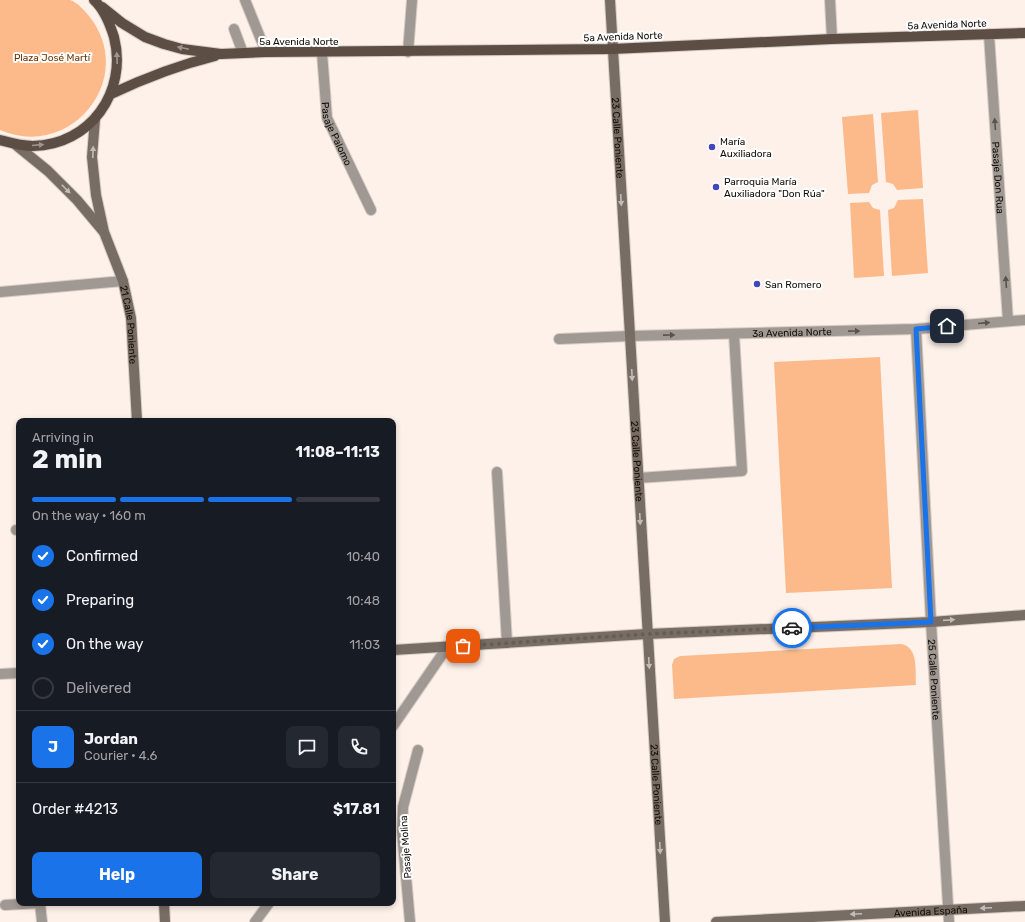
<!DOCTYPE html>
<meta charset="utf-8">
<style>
:root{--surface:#171b24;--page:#242831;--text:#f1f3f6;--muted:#9ea1a6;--line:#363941;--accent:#1a73e8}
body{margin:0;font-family:Rubik,sans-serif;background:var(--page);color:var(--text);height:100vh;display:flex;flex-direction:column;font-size:15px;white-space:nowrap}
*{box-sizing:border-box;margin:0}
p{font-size:13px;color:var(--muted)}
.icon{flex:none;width:22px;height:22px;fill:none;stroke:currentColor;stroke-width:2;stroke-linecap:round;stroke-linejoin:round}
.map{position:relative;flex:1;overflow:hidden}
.drawer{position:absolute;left:16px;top:418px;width:380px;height:488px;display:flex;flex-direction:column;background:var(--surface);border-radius:8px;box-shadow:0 2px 6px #0003}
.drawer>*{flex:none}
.pin{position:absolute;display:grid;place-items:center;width:34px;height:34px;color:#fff;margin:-17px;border-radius:8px;box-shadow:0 2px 6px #0006}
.courier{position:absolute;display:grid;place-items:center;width:40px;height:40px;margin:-20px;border:3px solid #1a73e8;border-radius:50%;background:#fff;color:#222;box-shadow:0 1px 5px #0007}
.summary em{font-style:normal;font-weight:700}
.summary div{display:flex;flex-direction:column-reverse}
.summary{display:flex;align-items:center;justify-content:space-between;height:68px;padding:0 16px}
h1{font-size:26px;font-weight:700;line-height:30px}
.bar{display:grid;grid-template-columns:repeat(4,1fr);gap:6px 4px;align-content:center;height:48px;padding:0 16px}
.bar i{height:5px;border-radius:3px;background:var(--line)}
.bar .on{background:var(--accent)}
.bar p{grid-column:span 4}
.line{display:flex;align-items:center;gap:10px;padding:0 16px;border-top:1px solid var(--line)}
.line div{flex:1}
.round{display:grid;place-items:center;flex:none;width:42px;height:42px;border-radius:8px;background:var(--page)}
ol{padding:0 16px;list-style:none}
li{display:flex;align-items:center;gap:12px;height:44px}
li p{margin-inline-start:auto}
li .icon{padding:4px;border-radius:50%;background:var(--accent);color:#fff;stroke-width:4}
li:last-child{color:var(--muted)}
li i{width:22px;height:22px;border:2px solid var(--line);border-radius:50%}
.primary-button{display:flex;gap:8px;margin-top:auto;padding:8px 16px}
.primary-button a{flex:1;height:46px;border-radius:8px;background:var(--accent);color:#fff;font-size:16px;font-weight:700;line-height:46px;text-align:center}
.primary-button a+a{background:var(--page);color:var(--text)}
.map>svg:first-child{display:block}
</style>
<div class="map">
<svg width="1025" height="922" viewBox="0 0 1025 922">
<rect width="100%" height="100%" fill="#fdf1e9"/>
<path fill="#fcba8a" d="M0,0C17,0 35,0 52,0C57,0 65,0 70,0C77,2 85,11 89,16C138,77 72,161 0,130Z
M918,110L923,188L897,190L893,184L886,182L881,113Z
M873,114L878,182L872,185L869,193L848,194L842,117Z
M923,199L928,273L892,276L888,210L894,208L898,200Z
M869,202L873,208L880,210L884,276L854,278L850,203Z
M880,357L892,588L786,593L774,362Z
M901,644C919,647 915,671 916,685L674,699L672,665L674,659L680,656Z"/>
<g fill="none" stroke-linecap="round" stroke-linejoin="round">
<defs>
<g id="lane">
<path d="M234,29L243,53"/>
<path d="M408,52L412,0"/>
<path id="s1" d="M322,53L327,118L371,210"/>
<path d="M497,472L507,643"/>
<path d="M638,478L742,471L734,334"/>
<path d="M16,530H19"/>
<path d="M5,905L40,903"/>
</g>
<g id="street">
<path d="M245,0L266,52"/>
<path d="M830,0L832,39"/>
<path id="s2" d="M989,35L1008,321"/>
<path d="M0,292L123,281"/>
<path id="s3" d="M916,329L931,622L949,922"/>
<path id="s4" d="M559,339L630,336L916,329L1025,320"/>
<path d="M0,674L19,673"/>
<path d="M393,726L448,646"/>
<path d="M40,903L42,922"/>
<path d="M255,922L269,903"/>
<path d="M410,922L402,831L403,807L418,750"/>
</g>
<g id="secondary">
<path id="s5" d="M610,0L665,922"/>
<path id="s6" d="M95,119L92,157L96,195L104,232L123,281L131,318L137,421"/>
<path d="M16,145L48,171L77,200L103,231"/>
<path d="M393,650L647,634L931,622L1025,615"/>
<path d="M164,903L165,922"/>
<path id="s7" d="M716,922L1025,906"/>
</g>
<path id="primary" d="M102,7L122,23L145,37L164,44L182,49L221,54L266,52L612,49L832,39L1025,33
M111,94C145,78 179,65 215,56
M0,140C11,143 21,146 33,146C90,145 128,92 114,37C110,24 104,9 94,0"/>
</defs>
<use href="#lane" stroke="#d8cdc5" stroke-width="12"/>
<use href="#street" stroke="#d8cdc5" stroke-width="12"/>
<use href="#secondary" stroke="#d8cdc5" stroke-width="12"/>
<use href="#primary" stroke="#d8cdc5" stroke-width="12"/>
<use href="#lane" stroke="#a09893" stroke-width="10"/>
<use href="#street" stroke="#a09893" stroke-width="10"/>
<use href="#secondary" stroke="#786d65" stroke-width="10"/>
<use href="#primary" stroke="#5c4e45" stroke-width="10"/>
</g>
<defs><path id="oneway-solid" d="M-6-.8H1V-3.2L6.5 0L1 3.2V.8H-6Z"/></defs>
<g fill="#9d958f">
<use href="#oneway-solid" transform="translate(183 48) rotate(-168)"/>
<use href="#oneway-solid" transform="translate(117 58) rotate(-92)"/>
<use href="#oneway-solid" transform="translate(38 145) rotate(-5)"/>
</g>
<g fill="#5a524e">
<use href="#oneway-solid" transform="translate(995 124) rotate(-94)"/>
<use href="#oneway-solid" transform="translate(1006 282) rotate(-94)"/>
<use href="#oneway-solid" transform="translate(984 323) rotate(-5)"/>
<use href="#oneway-solid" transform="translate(854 331) rotate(-1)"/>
<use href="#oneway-solid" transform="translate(669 335) rotate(-1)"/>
</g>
<g fill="#c2bdba">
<use href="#oneway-solid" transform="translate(93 152) rotate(-88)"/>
<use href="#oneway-solid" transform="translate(66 189) rotate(45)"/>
<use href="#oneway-solid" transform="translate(621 200) rotate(87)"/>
<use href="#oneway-solid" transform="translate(632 375) rotate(87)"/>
<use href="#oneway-solid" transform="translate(640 519) rotate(87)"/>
<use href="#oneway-solid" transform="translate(949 620) rotate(-4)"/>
<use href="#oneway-solid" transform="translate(649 663) rotate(87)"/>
<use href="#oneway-solid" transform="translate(660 848) rotate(87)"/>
<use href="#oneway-solid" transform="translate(986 908) rotate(178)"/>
<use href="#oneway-solid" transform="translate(856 914) rotate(177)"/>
</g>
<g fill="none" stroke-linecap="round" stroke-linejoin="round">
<path stroke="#655d57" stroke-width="4" stroke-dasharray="0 7.2" d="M463,646L647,634L792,628"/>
<path stroke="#1a73e8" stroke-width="5" d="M792,628L931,622L916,329L947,326"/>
</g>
<g fill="#4346bb" stroke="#fff" stroke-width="1.5">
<circle cx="712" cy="147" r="4"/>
<circle cx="716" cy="187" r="4"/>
<circle cx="757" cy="284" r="4"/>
</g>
<g text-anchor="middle" stroke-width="4" stroke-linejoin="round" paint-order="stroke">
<g font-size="10" fill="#130d08" stroke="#fff">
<text transform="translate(947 24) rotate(-2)" y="4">5a Avenida Norte</text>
<text transform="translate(623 36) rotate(-2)" y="4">5a Avenida Norte</text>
<text x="299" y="45">5a Avenida Norte</text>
<text dy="4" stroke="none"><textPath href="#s1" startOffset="83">Pasaje Palomo</textPath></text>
<text dy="4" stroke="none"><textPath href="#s5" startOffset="138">23 Calle Poniente</textPath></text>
<text dy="4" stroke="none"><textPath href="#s2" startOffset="143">Pasaje Don Rua</textPath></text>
<text dy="4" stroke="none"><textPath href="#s6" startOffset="211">21 Calle Poniente</textPath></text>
<text dy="4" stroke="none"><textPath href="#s4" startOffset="233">3a Avenida Norte</textPath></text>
<text dy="4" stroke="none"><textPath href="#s5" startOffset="462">23 Calle Poniente</textPath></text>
<text dy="4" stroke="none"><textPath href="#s3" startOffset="351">25 Calle Poniente</textPath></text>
<text dy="4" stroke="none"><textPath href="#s5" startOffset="786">23 Calle Poniente</textPath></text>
<text transform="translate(405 847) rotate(-94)" y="4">Pasaje Molina</text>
<text dy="4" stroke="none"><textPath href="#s7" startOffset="215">Avenida España</textPath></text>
</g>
<g font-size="10" fill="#693604" stroke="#fff">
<text x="52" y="61">Plaza José Martí</text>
</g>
<g font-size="10" fill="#130d08" stroke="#fff" text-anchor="start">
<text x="720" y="145">María<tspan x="720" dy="12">Auxiliadora</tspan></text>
<text x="724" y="185">Parroquia María<tspan x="724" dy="12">Auxiliadora "Don Rúa"</tspan></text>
<text x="765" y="288">San Romero</text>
</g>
</g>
</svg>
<div class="pin" style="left:463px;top:646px;background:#ea580c"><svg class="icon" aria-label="bag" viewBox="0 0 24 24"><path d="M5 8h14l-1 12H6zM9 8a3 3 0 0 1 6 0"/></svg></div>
<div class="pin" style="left:947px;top:326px;background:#1f2937"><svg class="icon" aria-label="home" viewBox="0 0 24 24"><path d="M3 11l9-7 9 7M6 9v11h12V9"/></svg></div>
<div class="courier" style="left:792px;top:628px"><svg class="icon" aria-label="car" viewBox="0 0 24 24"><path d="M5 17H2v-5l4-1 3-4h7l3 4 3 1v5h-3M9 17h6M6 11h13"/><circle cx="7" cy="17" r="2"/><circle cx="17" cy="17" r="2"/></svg></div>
<section class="drawer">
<div class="summary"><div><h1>2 min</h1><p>Arriving in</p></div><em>11:08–11:13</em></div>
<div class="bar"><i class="on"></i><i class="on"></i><i class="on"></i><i></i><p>On the way · 160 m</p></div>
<ol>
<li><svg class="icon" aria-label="check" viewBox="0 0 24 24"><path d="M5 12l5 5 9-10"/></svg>Confirmed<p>10:40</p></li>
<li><svg class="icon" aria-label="check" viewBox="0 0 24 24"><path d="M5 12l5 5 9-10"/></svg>Preparing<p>10:48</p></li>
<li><svg class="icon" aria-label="check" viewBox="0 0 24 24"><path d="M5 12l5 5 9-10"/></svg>On the way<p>11:03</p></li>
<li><i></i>Delivered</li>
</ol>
<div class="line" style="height:72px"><b class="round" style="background:var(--accent);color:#fff">J</b><div><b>Jordan</b><p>Courier · 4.6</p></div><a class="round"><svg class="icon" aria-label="chat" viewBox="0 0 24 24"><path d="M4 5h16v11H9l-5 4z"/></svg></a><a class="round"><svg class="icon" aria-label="phone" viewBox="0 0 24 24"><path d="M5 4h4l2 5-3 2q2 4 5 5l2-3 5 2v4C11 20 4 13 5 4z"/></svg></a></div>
<div class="line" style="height:52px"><div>Order #4213</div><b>$17.81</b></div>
<div class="primary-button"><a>Help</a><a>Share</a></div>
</section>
</div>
